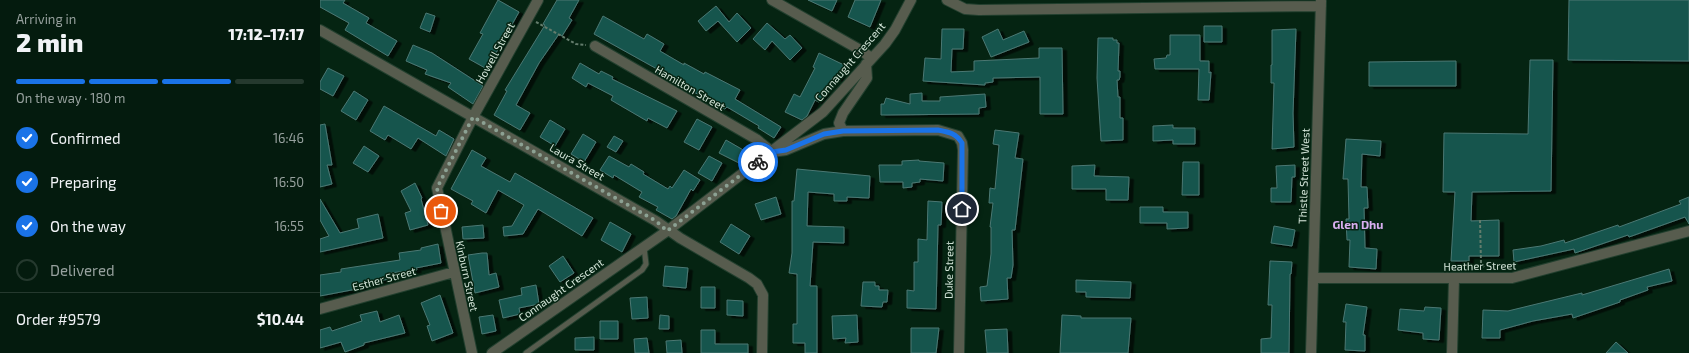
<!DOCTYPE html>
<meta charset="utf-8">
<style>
:root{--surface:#041b0e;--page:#0d2417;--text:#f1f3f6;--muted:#97a19e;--line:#25392e;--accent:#1a73e8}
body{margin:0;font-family:"Exo 2",sans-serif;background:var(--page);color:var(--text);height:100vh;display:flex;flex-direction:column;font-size:15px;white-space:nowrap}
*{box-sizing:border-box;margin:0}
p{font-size:13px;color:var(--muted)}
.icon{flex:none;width:22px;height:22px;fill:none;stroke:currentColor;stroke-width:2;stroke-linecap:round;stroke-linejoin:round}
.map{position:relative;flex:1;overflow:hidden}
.side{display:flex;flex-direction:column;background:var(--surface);width:320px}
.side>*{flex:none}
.pin{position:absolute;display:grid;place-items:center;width:34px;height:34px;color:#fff;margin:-17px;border:2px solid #fff;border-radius:50%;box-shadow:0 1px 4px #0007}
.courier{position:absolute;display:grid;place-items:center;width:40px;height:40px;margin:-20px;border:3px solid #1a73e8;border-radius:50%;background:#fff;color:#222;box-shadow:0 1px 5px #0007}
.summary em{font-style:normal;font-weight:800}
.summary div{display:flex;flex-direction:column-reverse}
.summary{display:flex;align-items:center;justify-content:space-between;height:68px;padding:0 16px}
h1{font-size:26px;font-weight:800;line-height:30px}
.bar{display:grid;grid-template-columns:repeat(4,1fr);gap:6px 4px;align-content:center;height:48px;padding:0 16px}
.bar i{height:5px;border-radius:3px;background:var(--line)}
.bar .current{background:var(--accent)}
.bar p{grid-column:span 4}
.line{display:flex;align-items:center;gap:10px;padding:0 16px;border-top:1px solid var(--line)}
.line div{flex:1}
ol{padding:0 16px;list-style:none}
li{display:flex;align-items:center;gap:12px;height:44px}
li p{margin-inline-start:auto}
li .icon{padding:4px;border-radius:50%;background:var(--accent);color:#fff;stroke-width:4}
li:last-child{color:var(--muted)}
li i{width:22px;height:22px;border:2px solid var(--line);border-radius:50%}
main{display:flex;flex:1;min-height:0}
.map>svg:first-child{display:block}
</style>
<main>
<section class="side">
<div class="summary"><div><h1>2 min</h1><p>Arriving in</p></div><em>17:12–17:17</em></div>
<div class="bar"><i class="current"></i><i class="current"></i><i class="current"></i><i></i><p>On the way · 180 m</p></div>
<ol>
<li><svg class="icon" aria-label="check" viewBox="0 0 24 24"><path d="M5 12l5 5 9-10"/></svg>Confirmed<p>16:46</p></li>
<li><svg class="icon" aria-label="check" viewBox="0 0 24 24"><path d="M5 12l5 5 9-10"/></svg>Preparing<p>16:50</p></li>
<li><svg class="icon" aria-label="check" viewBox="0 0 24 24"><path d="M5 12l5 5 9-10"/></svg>On the way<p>16:55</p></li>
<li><i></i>Delivered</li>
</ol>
<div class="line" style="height:52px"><div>Order #9579</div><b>$10.44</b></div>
</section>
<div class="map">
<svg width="1369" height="353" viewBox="0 0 1369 353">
<defs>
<filter id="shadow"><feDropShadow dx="4.5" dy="2.5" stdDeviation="0" flood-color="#0009"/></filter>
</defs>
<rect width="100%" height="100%" fill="#052412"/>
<path fill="#14544e" stroke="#4c7873" filter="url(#shadow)" d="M0,0H25L23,3L49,18L46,23L77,41L68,56L25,30L29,23L0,7Z
M178,0L199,12L167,69L149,59L163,34L160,33Z
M237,0H259L249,18L252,20L242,36L239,34L219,63L196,105L210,113L200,130L174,115L187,91L185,90L225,25L223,24Z
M488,0H517L512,11Z
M535,0H561L550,27L528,17Z
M1249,0H1369V61L1248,60Z
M396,6L409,22L417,13L431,28L417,42L398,21L386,31L378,21Z
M106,13L115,16L110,32L100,28Z
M283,16L324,39L327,34L344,44L340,51L364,65V63L384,74L385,72L420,90L415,99L461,127L454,138L438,128L439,126L407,107L405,109L389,101L390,100L349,80L335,72L337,69L274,34Z
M447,23L465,39L470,35L482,48L470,60L452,41L445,50L433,39Z
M884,26H902V42H884Z
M622,29H644L643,49H632L631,72L654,71V61L719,58V48H742L743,114H720V77L673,78V82L665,83V85L603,81L605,58L621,59Z
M678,29L683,40L704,31L709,42L671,57L662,37Z
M976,29L973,113L974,147L952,149L954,83H951V65H952V30Z
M850,35H880V61H889V73L891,72L889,100H878L879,69H835L834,59L846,58L847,55H850Z
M778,38H793V40H797V43H799L798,71H800V77L799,80H797L798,97H800V118H803V140L781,141L777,78Z
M93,45L112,53L163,86L153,104L128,87L131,83L105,74L107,70L86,61Z
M499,53L524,65L518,79L513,77L499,102L495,100L487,116L482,120L465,112L474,94L480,97L495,68L493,67Z
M1210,60H1233L1231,191L1152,192L1151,221L1179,220V256H1149V261H1131L1135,192H1123L1124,133L1208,134Z
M1136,61V86H1049V62Z
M260,63L279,74L281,71L293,77L292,79L357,111L347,128L328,118L327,121L291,100L293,96L268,83L266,87L252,78Z
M8,68L24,76L13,96L0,89V82Z
M34,91L48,100L36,120L21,111Z
M602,93V101H620V97L665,94L666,107L659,108V114L561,115V104H564L566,98L590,104V94Z
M64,106L116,136L119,130L134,139L126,156L98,138L91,149L68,135L65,140L50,131Z
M377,119L392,127L379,150L364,142Z
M230,120L245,129L235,146L220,137Z
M5,124L12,165H7L12,184L0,187V125Z
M853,125V128H875V144H853V140L833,141V126Z
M675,130L699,133L695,158L703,159L695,230H692L693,265L691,278H687L688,299L661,301L660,287L667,286L671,254V227H670L673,203H669L670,188L675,189L679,145L673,144Z
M263,134L276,142L264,162L251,154Z
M294,136L303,141L296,152L287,147Z
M1026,139L1061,141L1060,156L1042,154L1041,187H1047L1048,208H1044L1045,248L1057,249L1056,269L1029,267L1030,240H1027L1026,219H1029L1028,179H1023Z
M406,140L425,151L419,163L399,153Z
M44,146L59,156L48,172L33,163Z
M152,150L166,158L161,166L190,182L195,173L273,218L262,236L218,209L203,234L184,236L183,227L192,226L204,205L178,190L166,213L151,204L153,201L131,189Z
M289,156L309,167L311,164L324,172L323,174L348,189L350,186L352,188L364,170L380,180L373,191L371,189L356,216L352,219L336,210L338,207L319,197L322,192L294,175L293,178L280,170Z
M389,156L402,163L392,181L378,173Z
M599,160V161L624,163L623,181L600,179V182L592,183V187L583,188V182H560L559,165H582V161Z
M863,162H879V195H862Z
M775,165L774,176L809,177L808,200H786V189H752V166Z
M975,165V177H972L971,202H951V188H957L956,166Z
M477,169L550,176L549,198L527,197V201H514V194L488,192L487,226L524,227V243L493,242L490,286H497V353H485V343H473V324H477V274L469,273L472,253V201H474Z
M95,183L102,198L101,199L108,225L90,230L85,213L91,211L81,191Z
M456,197L461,214L441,220L435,204Z
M1369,197V224L1365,217L1309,237L1308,235L1255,253L1254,249L1194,262L1193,250L1221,246L1244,240L1245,243L1298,225L1299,227L1361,204L1359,201Z
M0,199L20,233L39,228L37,219L58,214L63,238L0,252V239L9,236L0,220Z
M608,201L622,202L621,225H618L616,309L587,308V290L594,291V262H598V239L607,240Z
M820,207H843V212H868V228L847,229V223H820Z
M290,222L311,234L302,252L281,240Z
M411,224L430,236L419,254L400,242Z
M163,225L164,238L143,239L142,227Z
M954,226L975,230L972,246L951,243Z
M118,244L121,263L96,268L97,270L69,273L70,279L42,283V288L0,296V275L21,272V269L80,260L79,253L101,250V248Z
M162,253H167L169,275L176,273L179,287L155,293L148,255Z
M243,256L254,273L240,282L229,266Z
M950,261L972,262L971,274H970L969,353H941V339L951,338L952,305H948Z
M345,266L368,268L366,288L343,286Z
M1349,269L1352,281L1327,287L1328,290L1300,300V302L1253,318L1252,314L1213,321L1180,330V338H1162L1163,310L1188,311L1262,293V295Z
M756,280L811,282L810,298L766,297V292H756Z
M543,282H555V286H559V290H568L567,302H563L562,307L541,306Z
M216,285L219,304L199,308L200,314L183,318L179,300L202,295L201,288Z
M381,287H395V308H381Z
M120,295L133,333L112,341L107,326L110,325L101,303Z
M327,297L328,318L312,319L310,298Z
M407,300L423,301V316L407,315Z
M1026,304L1047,307L1043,335H1045V351L1025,350L1026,322H1023Z
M1105,307L1121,308L1119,340L1103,339V333L1078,330L1080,309L1104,311Z
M57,311L60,322L79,315L85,333L44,343V345L25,352L21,342L0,348V330L10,327L12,331L42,321L40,315Z
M173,315L176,331L162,334L159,317Z
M340,315L349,316V329H339Z
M537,315L538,342L525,343L526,338L513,339L512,316Z
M742,315L761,316V318H811L808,353H740Z
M280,321H298V339H280Z
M591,328H619L616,353H591Z
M687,329L688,353H667L665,330Z
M381,330H395V344H428V353H381Z
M274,337V350H255V338Z
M327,338L329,353H315L314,339Z
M361,340L362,353H347L346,341Z
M1296,342L1308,353H1286Z"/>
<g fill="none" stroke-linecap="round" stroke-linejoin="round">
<defs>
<path id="service" d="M206,353L322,270L326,264L324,247"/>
<path id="minor" d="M452,0L542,51L551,58
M627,0L645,9L659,10L1001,6
M0,30L336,221L360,238L429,278L437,284L443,295L442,353
M275,46L436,139L452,152L466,150L504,134L523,131L618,130L638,136L642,143L643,150L639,353
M523,131L519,123L523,113L547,78L546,64
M993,278H1192L1369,231
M0,309L134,272
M152,353L117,188L153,117L218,0
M172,353L347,231L503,112L565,44L575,30L591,0
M991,353L1001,1
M1132,353L1134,279"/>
</defs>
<use href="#service" stroke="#223f2e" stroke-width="7"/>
<use href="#minor" stroke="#223f2e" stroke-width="12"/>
<path stroke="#637c6c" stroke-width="2" stroke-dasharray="3 2" stroke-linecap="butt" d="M216,22L256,44L266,45
M1160,220L1161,263L1164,267"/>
<use href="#service" stroke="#575c4e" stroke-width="5"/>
<use href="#minor" stroke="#575c4e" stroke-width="10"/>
</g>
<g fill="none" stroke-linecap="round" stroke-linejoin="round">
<path stroke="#8ca193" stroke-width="4" stroke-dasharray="0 7.2" d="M121,211L117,188L153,117L336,221L347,231L438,162"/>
<path stroke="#1a73e8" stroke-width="5" d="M438,162L452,152L466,150L504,134L523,131L618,130C629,132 636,133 642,143V209"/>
</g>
<g text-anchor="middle" stroke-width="3" stroke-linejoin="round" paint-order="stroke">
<g font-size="11" fill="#d4e5d9" stroke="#052412">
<text transform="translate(175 53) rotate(-61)" y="4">Howell Street</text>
<text transform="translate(530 62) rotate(-49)" y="4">Connaught Crescent</text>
<text transform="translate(370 88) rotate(30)" y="4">Hamilton Street</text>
<text transform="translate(257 162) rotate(30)" y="4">Laura Street</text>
<text transform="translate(984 176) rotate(-88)" y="4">Thistle Street West</text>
<text transform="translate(1160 266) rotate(-1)" y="4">Heather Street</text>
<text transform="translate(629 270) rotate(-89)" y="4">Duke Street</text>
<text transform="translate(147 276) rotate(78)" y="4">Kinburn Street</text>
<text transform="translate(64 279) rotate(-15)" y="4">Esther Street</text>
<text transform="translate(241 290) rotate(-35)" y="4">Connaught Crescent</text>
</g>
<g font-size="12" font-weight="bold" fill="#d8aff0" stroke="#052412">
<text x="1038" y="229">Glen Dhu</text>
</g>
</g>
</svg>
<div class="pin" style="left:121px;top:211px;background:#ea580c"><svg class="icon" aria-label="bag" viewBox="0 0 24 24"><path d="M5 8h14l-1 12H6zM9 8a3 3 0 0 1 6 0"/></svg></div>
<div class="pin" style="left:642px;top:209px;background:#1f2937"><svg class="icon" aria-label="home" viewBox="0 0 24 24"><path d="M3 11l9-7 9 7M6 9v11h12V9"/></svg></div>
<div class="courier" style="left:438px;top:162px"><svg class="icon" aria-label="bike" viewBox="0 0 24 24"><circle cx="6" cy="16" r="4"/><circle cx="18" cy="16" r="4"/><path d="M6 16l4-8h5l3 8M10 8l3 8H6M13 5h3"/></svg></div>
</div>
</main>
